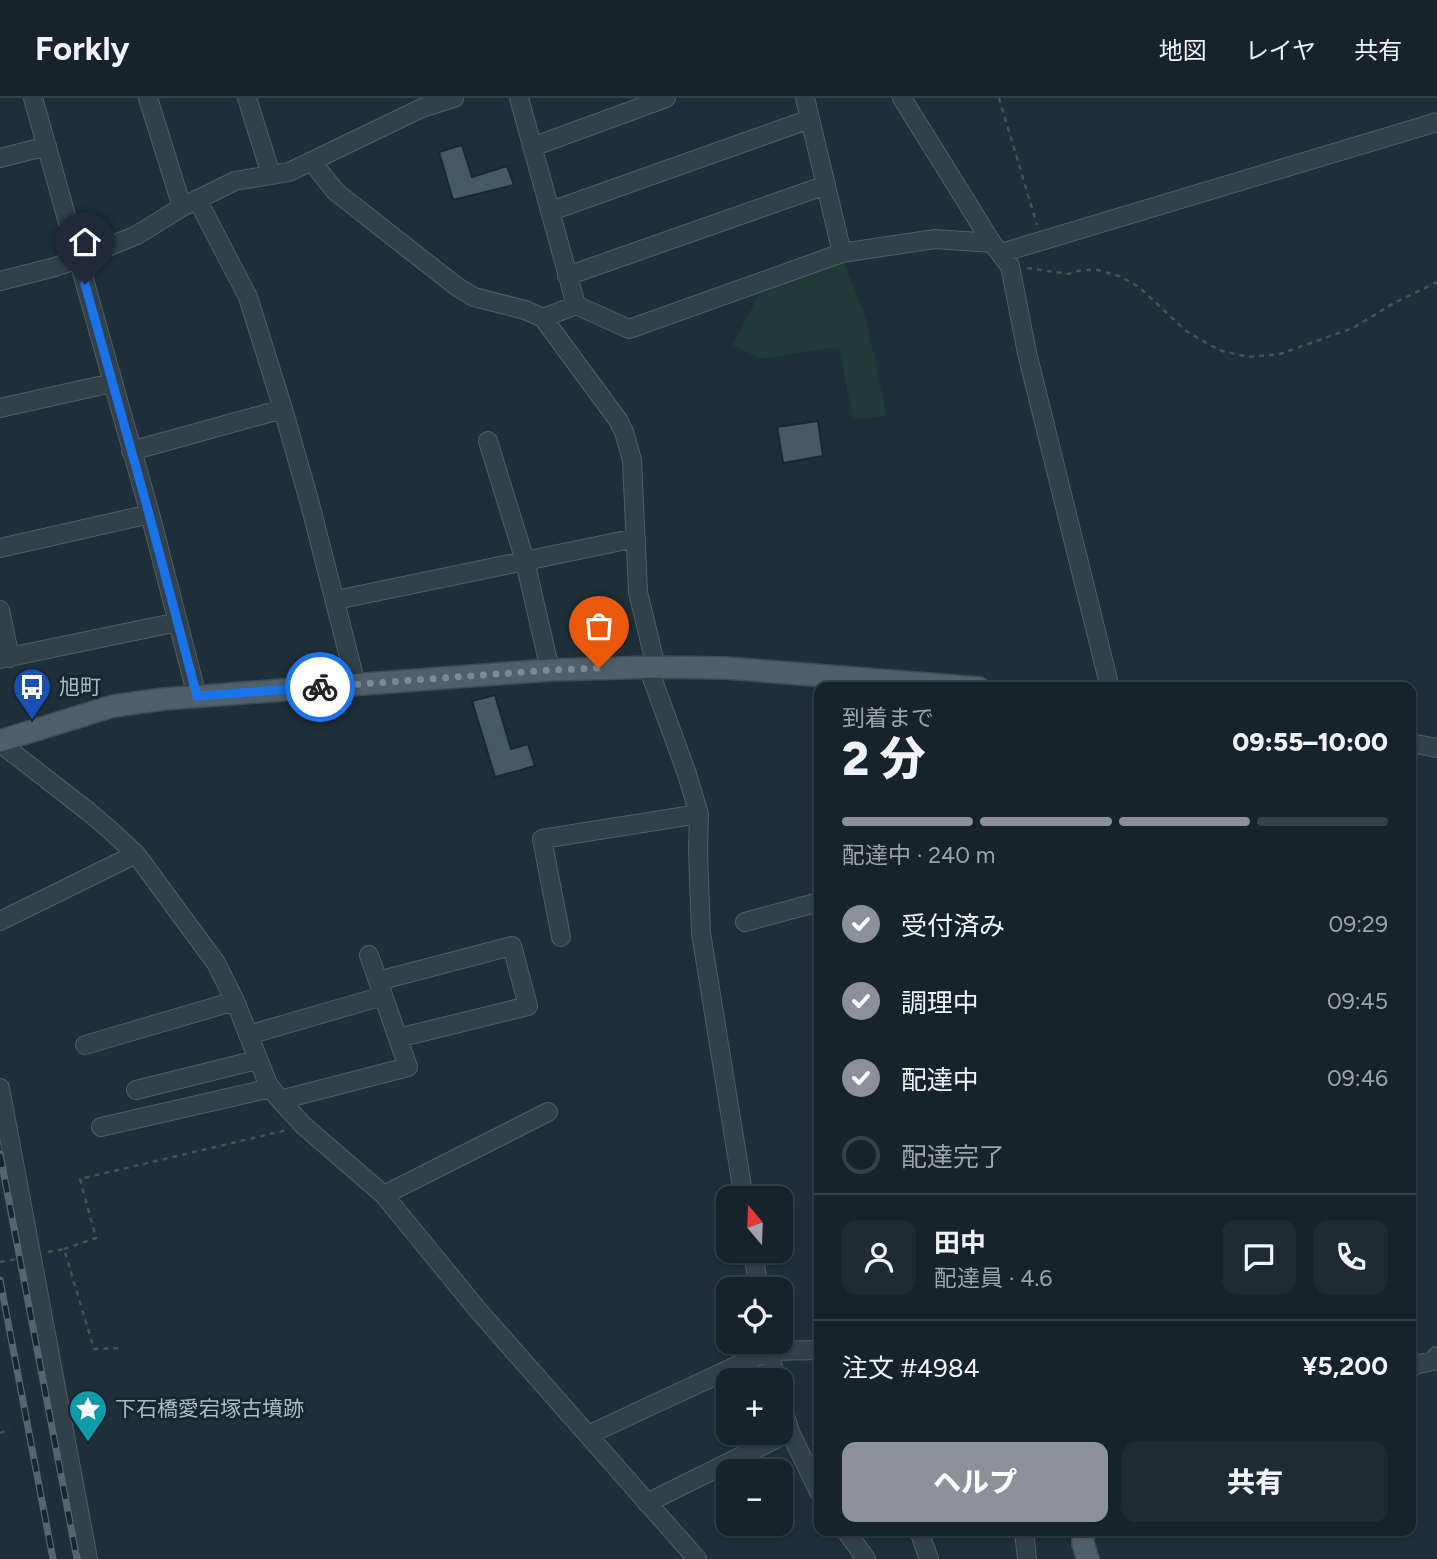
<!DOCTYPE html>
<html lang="ja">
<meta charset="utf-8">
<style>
:root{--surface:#16232b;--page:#1f2b33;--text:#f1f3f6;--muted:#9ea4a9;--line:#354047;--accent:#8c9099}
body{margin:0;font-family:Figtree,"Noto Sans JP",sans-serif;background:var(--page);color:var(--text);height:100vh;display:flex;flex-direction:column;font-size:26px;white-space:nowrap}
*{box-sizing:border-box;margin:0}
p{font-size:23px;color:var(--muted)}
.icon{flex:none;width:38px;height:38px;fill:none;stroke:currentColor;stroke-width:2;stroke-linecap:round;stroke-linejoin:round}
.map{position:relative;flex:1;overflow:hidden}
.side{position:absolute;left:814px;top:584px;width:602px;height:854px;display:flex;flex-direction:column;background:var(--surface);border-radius:14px;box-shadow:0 2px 5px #0004,0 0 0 2px var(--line)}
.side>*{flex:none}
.needle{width:46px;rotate:341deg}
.controls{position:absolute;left:716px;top:1088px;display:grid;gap:14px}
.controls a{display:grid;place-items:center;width:77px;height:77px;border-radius:14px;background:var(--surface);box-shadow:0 2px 5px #0004,0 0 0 2px var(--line);font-size:35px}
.pin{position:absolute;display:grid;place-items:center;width:60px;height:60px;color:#fff;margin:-72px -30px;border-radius:50% 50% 50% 0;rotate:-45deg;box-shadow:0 0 7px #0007}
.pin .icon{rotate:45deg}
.courier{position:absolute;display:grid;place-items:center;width:70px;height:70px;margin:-35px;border:5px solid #1a73e8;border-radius:50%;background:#fff;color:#222;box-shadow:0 2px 9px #0007}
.head em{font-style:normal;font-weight:800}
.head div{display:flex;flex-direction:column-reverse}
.head{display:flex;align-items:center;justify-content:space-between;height:119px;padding:0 28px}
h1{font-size:46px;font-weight:800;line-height:52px}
.bar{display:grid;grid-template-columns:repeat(4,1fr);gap:10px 7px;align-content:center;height:84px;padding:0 28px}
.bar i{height:9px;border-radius:5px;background:var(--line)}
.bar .selected{background:var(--accent)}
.bar p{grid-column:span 4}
.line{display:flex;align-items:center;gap:18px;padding:0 28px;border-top:2px solid var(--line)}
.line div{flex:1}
.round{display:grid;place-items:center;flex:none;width:74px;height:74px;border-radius:14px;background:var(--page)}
ol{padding:0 28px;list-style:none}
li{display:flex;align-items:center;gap:21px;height:77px}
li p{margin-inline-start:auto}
li .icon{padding:7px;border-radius:50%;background:var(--accent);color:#fff;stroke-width:4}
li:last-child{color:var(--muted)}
li i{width:38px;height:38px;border:4px solid var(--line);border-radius:50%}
.button{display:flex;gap:14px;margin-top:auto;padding:14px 28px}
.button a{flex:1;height:80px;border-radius:14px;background:var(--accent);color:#fff;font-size:28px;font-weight:800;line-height:80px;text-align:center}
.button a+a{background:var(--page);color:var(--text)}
header{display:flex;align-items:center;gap:42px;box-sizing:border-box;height:98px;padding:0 35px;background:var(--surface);border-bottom:2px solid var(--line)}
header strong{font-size:33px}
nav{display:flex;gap:38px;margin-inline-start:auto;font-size:24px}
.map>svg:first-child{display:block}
</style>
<header>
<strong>Forkly</strong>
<nav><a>地図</a><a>レイヤ</a><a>共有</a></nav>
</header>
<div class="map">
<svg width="1437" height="1461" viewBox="0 0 1437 1461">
<rect width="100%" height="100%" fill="#1e2f39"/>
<path fill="#203a37" d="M844,165L865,217L887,318L853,322L839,249L761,261L733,247L759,196Z"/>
<path fill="#465a65" stroke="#1a2730" stroke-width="2" d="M462,47L472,79L507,68L514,87L453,102L439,54Z
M818,323L823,358L783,365L777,329Z
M495,597L511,651L528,646L535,668L495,679L472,603Z"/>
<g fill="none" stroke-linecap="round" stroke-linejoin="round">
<defs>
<path id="minor" d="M33,0L150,416L197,598
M148,0L182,109
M247,0L271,77
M519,0L576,207L629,231L842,155L935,141L992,145
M805,0L842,155
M902,0L992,145L1010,168L1027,255L1110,590
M532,49L666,0
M0,60L47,48
M312,64L336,94L456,188L474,199L525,212L543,220L618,322L624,334L632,362L638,494L656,569
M197,101L248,199L283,311L310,406L356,586
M551,113L810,21
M1001,155L1437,24
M567,178L826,87
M0,183L55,169L78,161L137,137L182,109L235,83L289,74L422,10L454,0
M543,220L576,207
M0,310L112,285
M488,343L525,463L550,572
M131,353L283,311
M0,450L150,416
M336,502L636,440
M0,512L10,560
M0,561L178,524
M648,569L686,673L699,716L698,754L701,835L744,1101
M0,645L89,714L110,732L136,756L216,865L235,903L268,986L280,1002L304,1028L384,1097L477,1211L697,1461
M1410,645L1437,650
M0,823L136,756
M745,824L819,804
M561,839L542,741L699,716
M378,883L512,848L528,908L398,940
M248,937L383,898
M85,947L235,903
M0,990L88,1461
M136,992L257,962
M280,1002L408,969L369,857
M101,1029L271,990
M384,1097L548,1014
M753,1153L759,1192
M767,1244L776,1283
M1410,1268L1433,1263L1437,1258
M780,1300L790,1334L819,1394
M588,1337L768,1253L819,1252
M647,1405L790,1334
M846,1433L866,1461
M919,1433L929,1461
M1024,1433L1027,1461"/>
<path id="major" d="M0,643L113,608L164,601L550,572L656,569L726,570L979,590
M1083,1433V1446L1088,1461"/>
</defs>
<use href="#minor" stroke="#505e67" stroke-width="20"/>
<use href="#major" stroke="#3f4c56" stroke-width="24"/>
<path stroke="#3e5654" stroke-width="2.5" stroke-dasharray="5 5" stroke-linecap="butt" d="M999,0L1037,127
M1027,170L1068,176L1082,172H1098L1119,178L1139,189L1186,233L1208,246L1222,253L1249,259L1280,256L1353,230L1394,205L1437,184
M64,1151L96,1140L80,1081L287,1032
M48,1154L64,1151L94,1251L123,1250
M0,1164L17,1161
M0,1335L10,1332"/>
<use href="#minor" stroke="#324049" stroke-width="18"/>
<use href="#major" stroke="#50606a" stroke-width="21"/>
<defs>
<path id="rail" d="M0,1056L77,1461
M0,1182L53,1461"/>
</defs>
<use href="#rail" stroke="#536671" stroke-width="7"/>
<use href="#rail" stroke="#18252d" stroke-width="4.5" stroke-dasharray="13" stroke-linecap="butt"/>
</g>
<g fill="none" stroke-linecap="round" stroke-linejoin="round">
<path stroke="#7a8b95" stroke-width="7" stroke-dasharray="0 12.6" d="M320,589L551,572L599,570"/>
<path stroke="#1a73e8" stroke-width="9" d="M85,186L149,416L197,598L320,589"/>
</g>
<defs>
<symbol id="bus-pin" viewBox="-11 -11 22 30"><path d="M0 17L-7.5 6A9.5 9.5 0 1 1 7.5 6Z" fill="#1a4fb4" stroke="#18252d"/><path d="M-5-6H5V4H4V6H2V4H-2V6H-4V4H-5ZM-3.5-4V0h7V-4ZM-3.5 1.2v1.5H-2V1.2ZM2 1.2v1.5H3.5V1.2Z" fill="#fff"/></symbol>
<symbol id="sight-pin" viewBox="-11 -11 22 30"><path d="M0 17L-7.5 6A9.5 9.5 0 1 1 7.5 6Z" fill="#0f9aa8" stroke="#18252d"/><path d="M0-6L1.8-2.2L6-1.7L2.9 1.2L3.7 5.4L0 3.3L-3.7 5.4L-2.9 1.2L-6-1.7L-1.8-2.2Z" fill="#fff"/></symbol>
</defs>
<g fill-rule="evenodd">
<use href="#bus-pin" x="10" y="567" width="44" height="60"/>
<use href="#sight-pin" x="66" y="1289" width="44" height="60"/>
</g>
<g text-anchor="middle" stroke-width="6" stroke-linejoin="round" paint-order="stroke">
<g font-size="21" fill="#acbcc6" stroke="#18252d" text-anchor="start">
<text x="59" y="596">旭町</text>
<text x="115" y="1318">下石橋愛宕塚古墳跡</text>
</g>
</g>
</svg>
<div class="controls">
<a><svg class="needle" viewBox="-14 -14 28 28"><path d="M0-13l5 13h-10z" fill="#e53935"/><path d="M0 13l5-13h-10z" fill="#9ea4a9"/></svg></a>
<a><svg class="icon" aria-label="locate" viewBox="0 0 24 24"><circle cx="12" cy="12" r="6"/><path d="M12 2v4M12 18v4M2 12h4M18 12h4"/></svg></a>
<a>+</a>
<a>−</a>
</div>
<div class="pin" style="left:599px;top:570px;background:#ea580c"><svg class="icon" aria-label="bag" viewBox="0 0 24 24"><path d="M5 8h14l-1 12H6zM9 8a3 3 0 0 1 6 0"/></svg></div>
<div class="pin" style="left:85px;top:186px;background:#1f2937"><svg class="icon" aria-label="home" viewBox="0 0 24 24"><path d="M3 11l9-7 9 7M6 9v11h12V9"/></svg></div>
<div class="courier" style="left:320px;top:589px"><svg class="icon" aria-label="bike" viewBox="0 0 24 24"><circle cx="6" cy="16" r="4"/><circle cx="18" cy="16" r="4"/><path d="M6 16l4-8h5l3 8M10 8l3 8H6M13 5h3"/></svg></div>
<section class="side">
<div class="head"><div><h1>2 分</h1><p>到着まで</p></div><em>09:55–10:00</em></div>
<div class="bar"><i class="selected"></i><i class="selected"></i><i class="selected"></i><i></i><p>配達中 · 240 m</p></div>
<ol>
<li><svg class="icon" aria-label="check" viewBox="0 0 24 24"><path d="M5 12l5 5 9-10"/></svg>受付済み<p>09:29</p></li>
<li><svg class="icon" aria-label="check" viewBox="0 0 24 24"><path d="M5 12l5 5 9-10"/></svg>調理中<p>09:45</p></li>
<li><svg class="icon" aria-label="check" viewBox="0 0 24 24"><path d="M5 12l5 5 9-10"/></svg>配達中<p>09:46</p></li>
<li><i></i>配達完了</li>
</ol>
<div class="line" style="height:126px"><a class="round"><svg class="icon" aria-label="person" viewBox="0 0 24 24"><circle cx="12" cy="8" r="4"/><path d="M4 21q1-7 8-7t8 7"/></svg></a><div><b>田中</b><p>配達員 · 4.6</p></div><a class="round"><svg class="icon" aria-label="chat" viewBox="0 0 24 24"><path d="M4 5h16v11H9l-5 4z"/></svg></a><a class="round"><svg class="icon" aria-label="phone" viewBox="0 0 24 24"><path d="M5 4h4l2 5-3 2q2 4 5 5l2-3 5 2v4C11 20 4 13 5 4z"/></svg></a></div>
<div class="line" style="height:91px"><div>注文 #4984</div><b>¥5,200</b></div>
<div class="button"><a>ヘルプ</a><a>共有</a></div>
</section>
</div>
